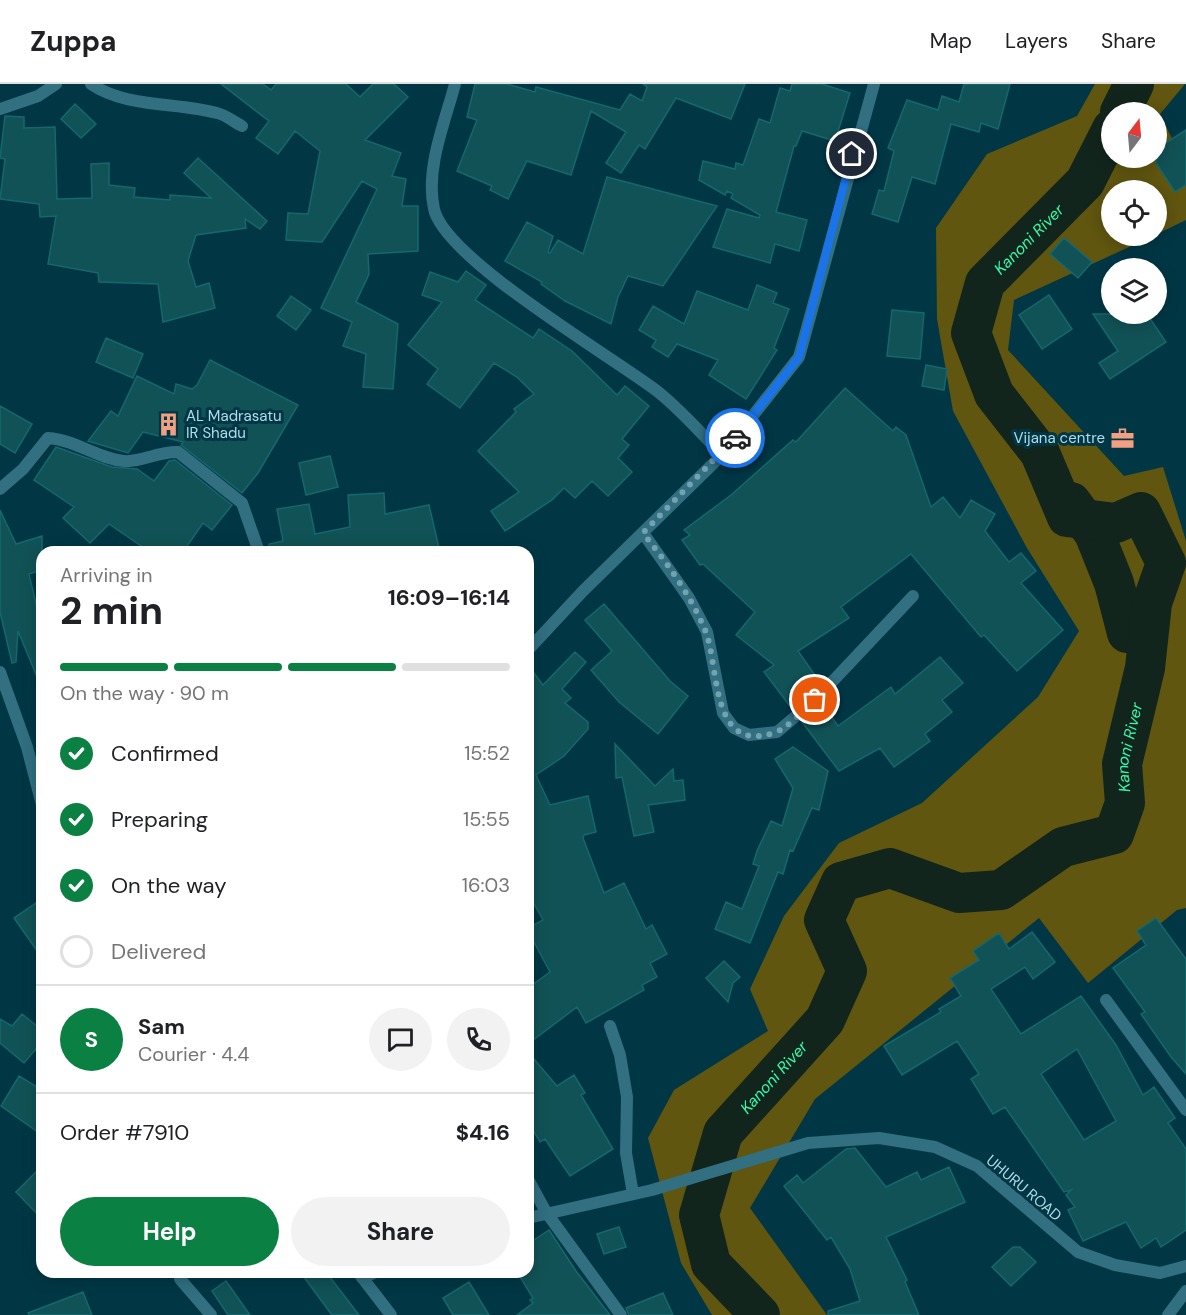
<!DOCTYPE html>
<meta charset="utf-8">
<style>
:root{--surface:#fff;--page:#f2f2f2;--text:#202124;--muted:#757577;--line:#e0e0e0;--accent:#0b8043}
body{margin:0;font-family:"DM Sans",sans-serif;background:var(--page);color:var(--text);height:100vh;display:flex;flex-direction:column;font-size:22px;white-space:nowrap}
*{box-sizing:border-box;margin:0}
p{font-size:20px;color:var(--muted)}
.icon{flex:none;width:33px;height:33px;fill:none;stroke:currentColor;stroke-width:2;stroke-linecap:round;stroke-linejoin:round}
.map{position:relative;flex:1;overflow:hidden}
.side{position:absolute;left:36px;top:462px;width:498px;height:732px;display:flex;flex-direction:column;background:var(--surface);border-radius:18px;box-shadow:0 3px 15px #0003}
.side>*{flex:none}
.needle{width:39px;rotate:16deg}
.controls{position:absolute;left:1101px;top:18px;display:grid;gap:12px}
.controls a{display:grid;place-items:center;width:66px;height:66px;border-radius:50%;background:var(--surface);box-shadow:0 3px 15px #0003;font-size:30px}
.pin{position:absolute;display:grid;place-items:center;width:51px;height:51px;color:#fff;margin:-26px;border:3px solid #fff;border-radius:50%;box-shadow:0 2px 6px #0007}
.courier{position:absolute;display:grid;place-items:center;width:60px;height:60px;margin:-30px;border:4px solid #1a73e8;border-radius:50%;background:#fff;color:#222;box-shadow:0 2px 8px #0007}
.summary em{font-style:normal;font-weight:700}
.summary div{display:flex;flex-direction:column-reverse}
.summary{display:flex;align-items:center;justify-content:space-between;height:102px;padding:0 24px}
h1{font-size:39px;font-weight:700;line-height:45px}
.bar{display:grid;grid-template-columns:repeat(4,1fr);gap:9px 6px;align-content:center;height:72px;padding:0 24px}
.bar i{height:8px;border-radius:4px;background:var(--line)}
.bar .active{background:var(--accent)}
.bar p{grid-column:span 4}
.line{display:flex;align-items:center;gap:15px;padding:0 24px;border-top:2px solid var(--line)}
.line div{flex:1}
.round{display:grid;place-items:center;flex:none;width:63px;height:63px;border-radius:32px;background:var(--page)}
ol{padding:0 24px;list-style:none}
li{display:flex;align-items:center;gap:18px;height:66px}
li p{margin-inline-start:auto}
li .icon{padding:6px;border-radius:50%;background:var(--accent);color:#fff;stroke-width:4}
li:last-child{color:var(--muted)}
li i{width:33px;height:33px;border:3px solid var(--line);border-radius:50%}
.action{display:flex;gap:12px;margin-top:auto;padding:12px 24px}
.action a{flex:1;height:69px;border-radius:36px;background:var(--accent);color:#fff;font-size:24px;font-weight:700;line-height:69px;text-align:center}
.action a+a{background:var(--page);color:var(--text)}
header{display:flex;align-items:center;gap:36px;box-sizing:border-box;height:84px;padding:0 30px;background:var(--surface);border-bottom:2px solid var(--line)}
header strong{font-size:28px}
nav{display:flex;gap:33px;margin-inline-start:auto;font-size:21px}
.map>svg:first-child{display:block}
</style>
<header>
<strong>Zuppa</strong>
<nav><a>Map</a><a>Layers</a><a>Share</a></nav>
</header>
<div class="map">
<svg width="1186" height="1231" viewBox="0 0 1186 1231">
<rect width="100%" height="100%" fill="#013745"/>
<path fill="#605610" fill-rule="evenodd" d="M1095,0H1185L1160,30L1186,83V136L1157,150L1156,106H1112V152H1153L1014,216L1008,266L1124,392L1163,383L1186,457V824L1177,826L1088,899L1039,834L815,1015L750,1124L827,1231H712L681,1179L648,1054L674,1006L768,947L750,905L784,832L839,759L922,719L1038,613L1079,547L1027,464L953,327L937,235L936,144L987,70L1077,32ZM1112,28H1156V74H1112Z"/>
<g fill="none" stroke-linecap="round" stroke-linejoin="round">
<g stroke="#12251c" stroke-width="40">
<path d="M1120,28L1134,0"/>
<path d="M1071,418L1094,449L1114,499L1127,549"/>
<path id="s1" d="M760,1231L711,1180L699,1131L723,1049L825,936L847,887L824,836L841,798L890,784L959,809L1001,806L1063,763L1114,750L1125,719L1122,680L1145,584L1152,519L1166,479L1141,428L1116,439L1067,433L1040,369L994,310L971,249L985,199L1085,98L1112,45"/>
</g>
</g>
<path fill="#115256" stroke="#14686d" stroke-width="1.5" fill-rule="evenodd" d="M221,0H263L271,6L276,0H346L360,13L373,0H394L408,13L365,56L401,69L392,92L406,95L402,122H418V167L368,170L369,190L356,218L398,240L393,305L363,303L366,270L343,262L352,238L321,224L377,105L362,97L322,158L286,156L288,129L308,130L320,67L295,47L278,70L256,54L269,37Z
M475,0H507L535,8L536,3L620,26L630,10L642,17L647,3L643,0H745L731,35L676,14L645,65L639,61L621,89L606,79L626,48L591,27L571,91L527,77L508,115L490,106L492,102L457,87L477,36L467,33Z
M792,0H822L850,9L835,57L802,47L796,62H794L776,128L807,136L799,167L775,160L770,179L713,163L727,125L759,134L760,131L731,114L733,110L727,107L725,111L699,96L703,77L735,85L736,79L743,81L759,35L770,39L780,4L790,7Z
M964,0H1010L998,45L981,39L979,48L951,40L935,100L912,93L898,138L872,130L879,106L884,107L894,67L888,64L907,16L938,26L942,12L959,18Z
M75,20L96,40L81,54L61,35Z
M5,32L24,33V44L55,43L57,115L92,114L91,80L109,79V101L135,104L134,113L170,116V111L211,114L184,89L198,74L267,137L260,145L245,135L246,144L196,151L188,177L196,203L209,199L215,224L163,238L158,200L99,198L98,189L48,180L56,132L40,133L39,120L0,115L5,75L0,74Z
M1186,46V101L1175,108L1156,79V65Z
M607,93L717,122L663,202L628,192L618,213L611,240L565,217L541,200L542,198L505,177L527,138L553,152L548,168L550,169L558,156L583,170Z
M1064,154L1092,178L1078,194L1050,170Z
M466,187L486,201L475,216L533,254L539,245L572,267L617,311L625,302L649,322L622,355L629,361L618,374L632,388L608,412L592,397L575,414L564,404L552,416L505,447L491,427L519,408L478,367L516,328L514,325L534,310L517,293L494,279L460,324L427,300L438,285L408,261L442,218L422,211L430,188L458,198Z
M757,201L777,209L773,219L789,225L774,264L777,266L746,315L709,291L718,276L677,260L668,273L652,263L656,256L639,246L653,222L684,240L697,207L748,226Z
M1049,211L1072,245L1042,265L1019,231Z
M291,212L311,226L296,246L277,232Z
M892,226L924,229L920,275L887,272Z
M1093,230H1147L1166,258L1110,295L1099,279L1118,267Z
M106,254L143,270L133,294L96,278Z
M210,276L298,321L258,389L242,409L181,361L183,358L143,348L128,369L88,357L111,327L118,332L137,292L174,310L176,300L192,305L197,301Z
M926,281L947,285L944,306L922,302Z
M845,304L893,347L896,343L906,351L931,423L943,413L960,434L971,416L995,430L985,447L1009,478L1021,469L1036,487L1021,499L1063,546L1017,587L984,551L981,553L911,470L841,523L849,534L798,567L817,594L811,599L814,605L792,625L764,588L774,581L736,551L755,528L703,480L700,481L682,456L690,451L684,446L731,411L793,356L796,358Z
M0,322L32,340L15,369L0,360Z
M56,363L112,383L137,385L154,397L169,377L175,376L232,421L212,446L203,439L183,468H150L109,440L90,459L63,434L74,423L34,396Z
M330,372L338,403L306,411L299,379Z
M384,409L385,430L429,421L440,468H269V460L283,457L277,425L309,420L315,450L350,443L348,411Z
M0,426L16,460L42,452V486L29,490L42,545V605L18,547L16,578L12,579L0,528Z
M604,520L670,597L688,612L658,650L619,618L591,586L612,567L585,536Z
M575,568L586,578L562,605L571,614L565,619L588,638V645L564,672L536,691L550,721L588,712L596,748L584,751L583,754L604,809L624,799L646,845L652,841L667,870L650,879L657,893L642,901L644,906L586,939L577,923L528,960V904L550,888L528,847V844L543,836L528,809V581L543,601Z
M940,573L963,599L942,616L952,628L925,650L930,657L894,683L880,664L839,687L802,638L823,620L838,642L891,603L895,610Z
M615,660L655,702L673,685L674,697L683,696L685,716L648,721L654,748L634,752L622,693L616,694Z
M793,663L828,687L819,726L812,724L793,767L790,766L783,790L778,788L750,859L715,845L726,818L742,825L759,782L753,780L757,767L771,737L782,742L793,704L775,675Z
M42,815V874L14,834Z
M1156,834L1186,875V990L1171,973L1141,930L1145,928L1113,884L1146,861L1137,847Z
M1032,848L1055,878L1033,895L1025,883L991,905L1021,950L1081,912L1116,961L1143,1011L1154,1003L1175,1034L1168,1039L1186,1065V1146L1161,1163L1156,1154L1141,1164L1126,1138L1083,1157L1068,1126L1075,1123L1066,1111L1071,1106L1064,1108L1005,1023L993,1030L971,995L979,990L957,957L902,991L884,962L941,928L939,925L961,912L950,894L979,876L973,867L999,849L1009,865ZM1077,965L1116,1037L1084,1056L1041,990Z
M724,877L740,893L733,899L728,918L706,894Z
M22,930L42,946V958L24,979L0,959V935L12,942Z
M528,968L557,1002L574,991L585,1009L581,1011L613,1065L570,1092L545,1055L540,1058L528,1038Z
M19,992L42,1006V1051L1,1022Z
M855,1064L886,1103L917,1088L921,1096L949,1083L965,1118L886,1153L907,1196L905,1198L919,1231H828V1227L860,1217L850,1185L831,1153L827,1156L784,1102L797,1091L803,1099L846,1065Z
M42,1082V1135L16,1108Z
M619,1143L626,1163L604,1170L597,1150Z
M549,1146L576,1187L610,1231H517L533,1219L530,1216L533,1214L517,1188H528V1160Z
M1013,1163H1020L1036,1178L1011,1202L992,1183Z
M300,1188H326L359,1231H332Z
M226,1197L250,1231H228L212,1207Z
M469,1198L489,1231H453L443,1214Z
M83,1208L92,1231H29L28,1229Z
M663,1209L673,1231H629L626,1224Z"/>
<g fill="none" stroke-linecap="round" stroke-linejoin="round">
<path stroke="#316f81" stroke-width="12" d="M91,0C126,24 177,18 217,29C226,31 234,38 242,42
M455,0C445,38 425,85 434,125C445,175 611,272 657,307C681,326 701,349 722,371
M0,25L38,12L56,0
M0,405L23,385L48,354C76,356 98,375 124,377C140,379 159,367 178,368L242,419L259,468
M643,449L689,514L707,548L723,629L734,644L749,651L777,648L815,616L913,512
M528,566L583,507L722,371L799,273L874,0
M0,588L27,663L42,721
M1106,916L1186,1026
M610,942L620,971L627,1013L626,1069L633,1110
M528,1095L546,1128L621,1231
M528,1134L652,1106L808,1059L879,1054L935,1063L977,1082L1078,1168L1115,1181L1160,1189L1186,1182
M181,1188L180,1195L211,1231
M358,1188L391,1231
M362,1194L376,1188
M1168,1231L1186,1207"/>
</g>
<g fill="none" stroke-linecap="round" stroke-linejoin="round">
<path stroke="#74a2b0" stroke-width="6" stroke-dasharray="0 10.8" d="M735,354L643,449C667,479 690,510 705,546C720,581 709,673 776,648C789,643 804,625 815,616"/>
<path stroke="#1a73e8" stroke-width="8" d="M735,354L799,273L852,70"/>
</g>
<defs>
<symbol id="building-bare" viewBox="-9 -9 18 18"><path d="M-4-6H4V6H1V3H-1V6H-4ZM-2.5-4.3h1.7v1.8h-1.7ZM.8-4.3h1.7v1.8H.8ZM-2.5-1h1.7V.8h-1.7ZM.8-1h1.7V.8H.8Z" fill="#f3a082" stroke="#013745" stroke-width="2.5" paint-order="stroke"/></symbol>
<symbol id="office-bare" viewBox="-9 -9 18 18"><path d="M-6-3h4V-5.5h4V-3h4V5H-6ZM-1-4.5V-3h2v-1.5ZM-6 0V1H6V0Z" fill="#f3a082" stroke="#013745" stroke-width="2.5" paint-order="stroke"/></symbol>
</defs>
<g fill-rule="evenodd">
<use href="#building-bare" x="152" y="324" width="33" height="33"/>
<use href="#office-bare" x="1106" y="338" width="33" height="33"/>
</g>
<g text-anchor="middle" stroke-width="6" stroke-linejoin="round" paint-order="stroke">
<g font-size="15" fill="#b2dbe9" stroke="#013745" text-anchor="start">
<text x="186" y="337">AL Madrasatu<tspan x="186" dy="17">IR Shadu</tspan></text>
<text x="1105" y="359" text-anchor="end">Vijana centre</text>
</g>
<g font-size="15" fill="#b2dbe9" stroke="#013745">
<text transform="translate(1024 1104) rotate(40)" y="5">UHURU ROAD</text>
</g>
<g font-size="16" font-style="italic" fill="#35faad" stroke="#013745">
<text dy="6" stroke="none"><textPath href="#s1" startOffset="1540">Kanoni River</textPath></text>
<text dy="6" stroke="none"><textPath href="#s1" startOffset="894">Kanoni River</textPath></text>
<text dy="6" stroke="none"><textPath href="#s1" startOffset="282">Kanoni River</textPath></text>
</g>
</g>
</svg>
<div class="controls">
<a><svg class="needle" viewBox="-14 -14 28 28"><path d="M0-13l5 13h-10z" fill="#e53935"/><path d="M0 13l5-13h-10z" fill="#757577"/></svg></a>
<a><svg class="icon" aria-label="locate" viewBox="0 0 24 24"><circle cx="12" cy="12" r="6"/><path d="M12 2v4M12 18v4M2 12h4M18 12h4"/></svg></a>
<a><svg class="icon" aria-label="layers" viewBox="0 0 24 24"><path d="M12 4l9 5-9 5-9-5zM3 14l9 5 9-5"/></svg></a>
</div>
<div class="pin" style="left:815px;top:616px;background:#ea580c"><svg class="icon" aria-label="bag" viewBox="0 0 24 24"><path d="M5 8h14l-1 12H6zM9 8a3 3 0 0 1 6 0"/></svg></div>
<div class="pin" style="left:852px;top:70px;background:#1f2937"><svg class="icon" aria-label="home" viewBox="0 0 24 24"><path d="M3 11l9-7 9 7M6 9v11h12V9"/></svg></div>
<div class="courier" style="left:735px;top:354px"><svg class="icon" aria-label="car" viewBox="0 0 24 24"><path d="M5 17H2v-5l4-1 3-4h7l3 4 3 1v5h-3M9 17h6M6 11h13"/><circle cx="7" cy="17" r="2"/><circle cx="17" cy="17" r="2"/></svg></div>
<section class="side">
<div class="summary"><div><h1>2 min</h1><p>Arriving in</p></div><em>16:09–16:14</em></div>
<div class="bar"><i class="active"></i><i class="active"></i><i class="active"></i><i></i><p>On the way · 90 m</p></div>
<ol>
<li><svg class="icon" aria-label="check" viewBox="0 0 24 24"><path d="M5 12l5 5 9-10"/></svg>Confirmed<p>15:52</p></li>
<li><svg class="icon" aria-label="check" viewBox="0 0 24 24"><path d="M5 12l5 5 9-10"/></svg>Preparing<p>15:55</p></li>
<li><svg class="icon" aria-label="check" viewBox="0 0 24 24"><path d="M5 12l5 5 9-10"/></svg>On the way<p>16:03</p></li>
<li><i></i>Delivered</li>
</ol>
<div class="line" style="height:108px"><b class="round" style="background:var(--accent);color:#fff">S</b><div><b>Sam</b><p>Courier · 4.4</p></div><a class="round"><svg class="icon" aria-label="chat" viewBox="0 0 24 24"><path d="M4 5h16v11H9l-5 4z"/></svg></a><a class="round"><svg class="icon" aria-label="phone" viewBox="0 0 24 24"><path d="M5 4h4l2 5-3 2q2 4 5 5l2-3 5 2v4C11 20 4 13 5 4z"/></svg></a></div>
<div class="line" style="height:78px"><div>Order #7910</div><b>$4.16</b></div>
<div class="action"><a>Help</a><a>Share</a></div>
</section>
</div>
